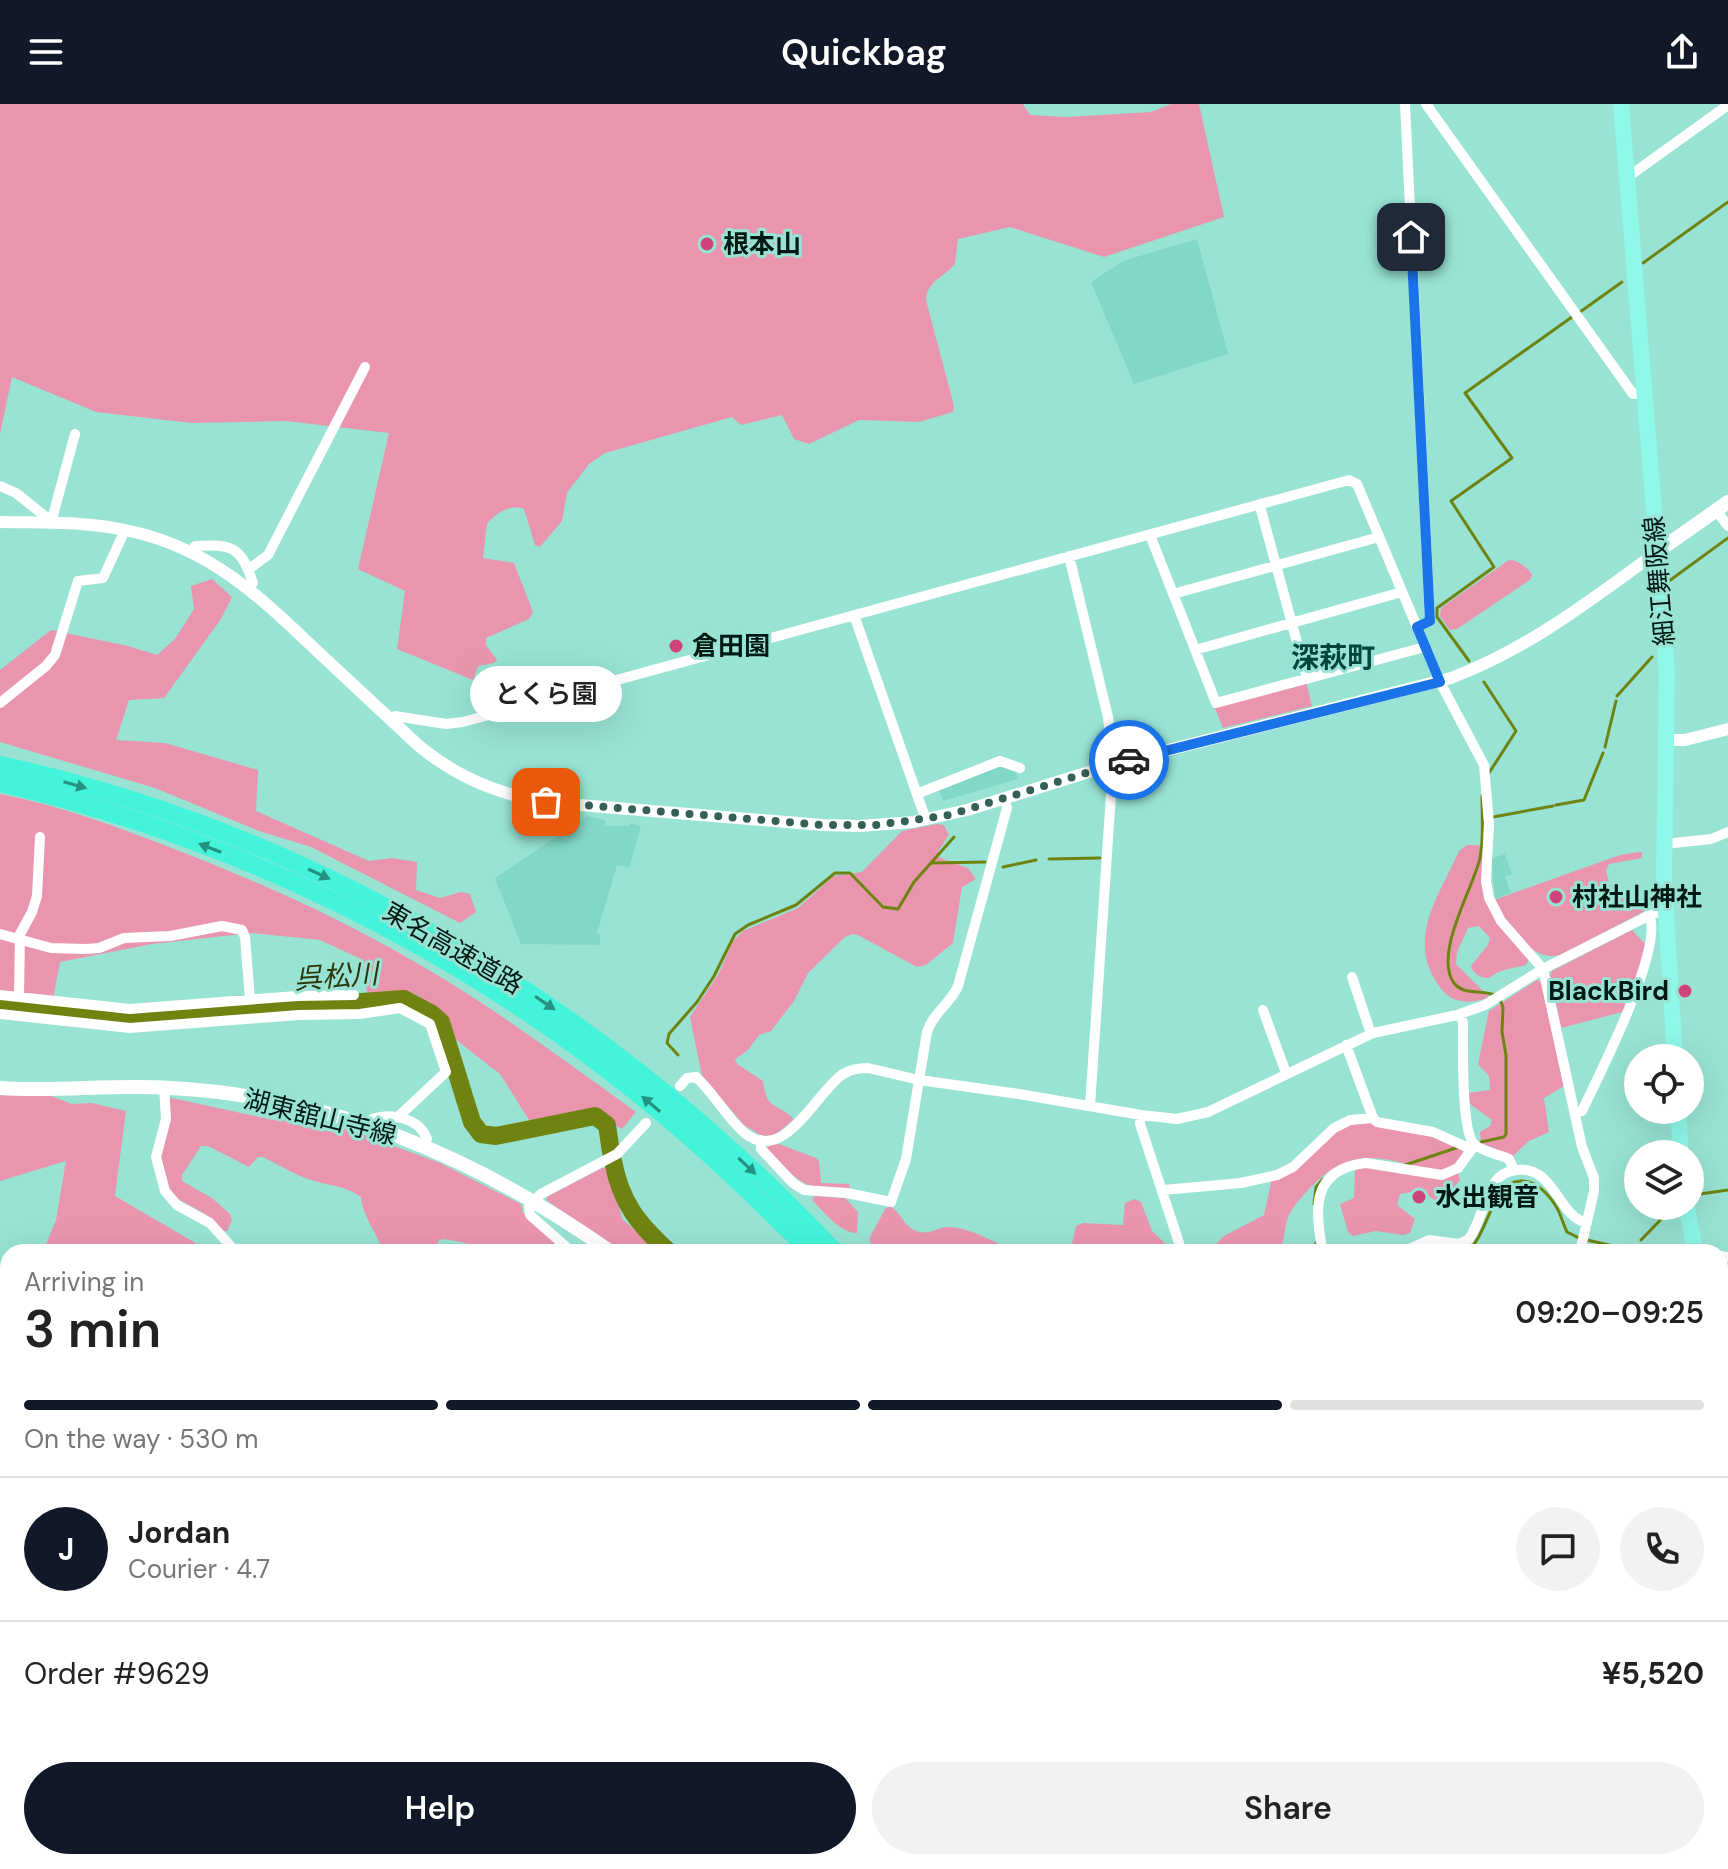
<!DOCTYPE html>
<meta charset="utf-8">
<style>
:root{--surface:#fff;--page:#f2f2f2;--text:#222;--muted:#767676;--line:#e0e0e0;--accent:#111827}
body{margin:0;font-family:"DM Sans","Noto Sans JP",sans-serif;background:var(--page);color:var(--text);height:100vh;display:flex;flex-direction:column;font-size:30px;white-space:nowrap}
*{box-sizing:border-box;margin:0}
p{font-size:26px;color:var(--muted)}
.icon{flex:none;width:44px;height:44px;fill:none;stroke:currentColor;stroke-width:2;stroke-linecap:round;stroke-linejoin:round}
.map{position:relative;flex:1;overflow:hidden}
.side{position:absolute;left:0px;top:1140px;width:1728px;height:626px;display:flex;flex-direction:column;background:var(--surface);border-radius:24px 24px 0 0;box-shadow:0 8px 32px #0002}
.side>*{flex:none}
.buttons{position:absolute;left:1624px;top:940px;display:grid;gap:16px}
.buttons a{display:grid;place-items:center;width:80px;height:80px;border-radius:50%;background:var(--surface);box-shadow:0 8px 32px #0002;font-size:40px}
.pin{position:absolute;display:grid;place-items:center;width:68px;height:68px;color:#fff;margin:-34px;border-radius:16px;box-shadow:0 4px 12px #0006}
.courier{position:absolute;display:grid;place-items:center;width:80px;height:80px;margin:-40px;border:6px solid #1a73e8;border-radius:50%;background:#fff;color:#222;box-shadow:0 2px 10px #0007}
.bubble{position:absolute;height:56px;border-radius:28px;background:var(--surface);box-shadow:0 8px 32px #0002;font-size:26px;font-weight:600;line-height:56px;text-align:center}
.headline em{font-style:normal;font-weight:600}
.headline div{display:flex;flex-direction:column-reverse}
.headline{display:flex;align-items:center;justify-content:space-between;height:136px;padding:0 24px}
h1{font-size:52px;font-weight:600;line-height:60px}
.bar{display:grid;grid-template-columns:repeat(4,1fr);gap:12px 8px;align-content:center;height:96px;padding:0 24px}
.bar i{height:10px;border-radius:6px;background:var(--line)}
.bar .active{background:var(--accent)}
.bar p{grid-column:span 4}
.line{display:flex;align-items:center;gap:20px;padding:0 24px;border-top:2px solid var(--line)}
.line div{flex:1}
.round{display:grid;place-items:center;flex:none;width:84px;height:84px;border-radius:42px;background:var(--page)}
.button{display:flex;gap:16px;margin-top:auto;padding:16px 24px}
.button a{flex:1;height:92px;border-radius:48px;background:var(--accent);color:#fff;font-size:32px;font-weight:600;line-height:92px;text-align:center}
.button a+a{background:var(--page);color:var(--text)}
header{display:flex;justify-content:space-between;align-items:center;height:104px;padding:0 24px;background:var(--accent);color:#fff;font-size:36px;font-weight:600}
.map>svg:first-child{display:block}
</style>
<header><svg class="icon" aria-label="menu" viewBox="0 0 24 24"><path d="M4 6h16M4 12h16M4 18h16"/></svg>Quickbag<svg class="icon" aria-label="share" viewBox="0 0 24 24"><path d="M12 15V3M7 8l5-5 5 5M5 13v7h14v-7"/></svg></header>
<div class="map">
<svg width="1728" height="1765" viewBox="0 0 1728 1765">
<rect width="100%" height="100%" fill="#98e3d4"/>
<path fill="#82d8c7" d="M1197,135L1228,250L1134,280L1091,178L1123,157Z
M1000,659L1014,664L1018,675L943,697L938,684Z
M587,712L605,716V722H629L630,719L641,722L629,764L617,761L597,829L600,830V841L521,840L495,774Z
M1505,750L1512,770L1505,773L1511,789L1495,795L1491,755Z"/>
<path fill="#ea95ae" d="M0,0H1023L1030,11L1066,13L1151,8L1171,0H1199L1224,113L1104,153L1010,123L958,135L955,160C944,173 927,177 926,196L954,302L953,308L919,318L859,316L809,340L794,335L782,311L741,321L732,313L605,349L589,360L572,382L567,389L562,417L540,443L535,441L524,405C510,400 496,409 487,420L483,454L514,459L533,508L529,515L486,534V541L497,556L494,559L478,562L473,576L397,545L405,487L358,465L389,329L286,317L192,319L96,308L12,273L0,330Z
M1509,456C1518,456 1528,464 1532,471L1531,475L1457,525L1450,526L1440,512L1441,504Z
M212,475L232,493L221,515L164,594L129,596L116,636L165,639L258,666L256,707L369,757L392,754L417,758L416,786L440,794L461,788L470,790L476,808L460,819L311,743L259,727L155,684L0,638V566L51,526L128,542L157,551L175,535L194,505L191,482Z
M1306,578L1312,602L1223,624L1214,602Z
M0,690C59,701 118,723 174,745C257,777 338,813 415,858C492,902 564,956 636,1008L622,1025L590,1008L529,1016L500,970L455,935L418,891L368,893L361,855L320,836L251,829L152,840L60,858L53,895L0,886Z
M937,720L944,721L949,731L938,747V753L968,764L976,775L962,783L953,839L926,861L917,863L858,831L853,830L845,833L808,869L794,897L771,927L759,931L748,946L735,955L737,960L763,977C767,1005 772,997 792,1013L793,1016L775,1031L762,1032L744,1021L702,972L690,913L719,869L733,837L743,827L798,804L834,772L862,768L902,727Z
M1467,741H1478L1483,744V777L1529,855L1526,861C1511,865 1502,864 1489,874C1482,875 1472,869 1471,862L1488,841L1490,834L1479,822L1468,824L1457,848L1456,860L1489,893C1473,900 1454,900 1443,887C1403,839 1438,794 1459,747Z
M1639,748H1642V754L1609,760L1606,767L1611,787L1641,796L1646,802L1645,807L1560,851C1530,859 1506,819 1494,796L1620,751Z
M1632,826L1646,841L1626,907L1561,924L1550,871L1552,867Z
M1537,876L1541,878L1564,982L1544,994L1549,1028L1529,1037L1513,1052L1481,1039L1480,1028L1490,1022L1492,1016L1470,1000L1468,989L1490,986L1489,972L1478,960L1489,907Z
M46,990L72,1000L92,999L126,1007L115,1092L211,1148H43L56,1116L66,1057L0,1077V991Z
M172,994L273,1016L319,1018L359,1029L440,1059L521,1100L523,1109L567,1148H540L531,1144C497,1152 476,1139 443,1135L439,1136L433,1148H383C377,1128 363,1114 361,1093C347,1083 334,1082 318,1078C299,1074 280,1061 263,1053H258L249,1063L208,1042H201L182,1071V1077L212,1094L230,1110L232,1116L227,1127H223L205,1110L173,1092L159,1061L169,995Z
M1372,1018L1432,1031L1463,1045L1462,1056L1442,1068C1397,1061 1366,1039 1324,1071C1312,1081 1300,1094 1291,1107C1283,1120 1287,1136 1278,1148H1208L1224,1132L1264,1111L1272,1075L1343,1022Z
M779,1040L816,1054L819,1057L821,1079L849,1080L850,1084C803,1088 798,1077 767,1045L770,1041Z
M1361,1063L1458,1069L1460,1076C1452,1084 1451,1096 1442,1102L1421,1086L1400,1090L1397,1101L1415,1115L1410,1129L1403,1131L1376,1127L1353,1132L1348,1128L1340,1100L1354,1094L1355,1067Z
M602,1064H609L611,1067L622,1115L648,1137L650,1148H622L546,1096L548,1092Z
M814,1092L845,1094L858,1108L857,1129C840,1129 824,1108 812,1096Z
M1135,1095L1141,1098L1152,1127L1174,1148H1070L1076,1122L1083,1119L1123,1121L1125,1099Z
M890,1102C900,1108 903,1119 912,1125C930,1134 934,1123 949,1123C971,1124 995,1138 1014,1148H881L871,1140L869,1135L885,1105Z
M1720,1691H1728V1765H1630L1628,1758H1720Z
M980,1758H1094L1092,1765H977Z"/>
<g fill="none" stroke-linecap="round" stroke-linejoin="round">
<path stroke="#6f8410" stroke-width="3" d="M1643,159L1728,98
M1580,208L1622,178
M1669,477L1728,434
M1469,557L1437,513V504L1494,463L1451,397L1512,354L1465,289L1572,213
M1484,578L1516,627L1489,669
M1617,592L1652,553
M1605,643L1616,597
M1482,692C1482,712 1484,735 1480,754C1473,785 1433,850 1454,879C1464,892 1481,885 1494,891
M1556,701L1584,696L1603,649
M1493,713L1553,702
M1049,755L1100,754
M932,759L985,758
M1003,763L1036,756
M678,951L667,939L669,930L697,898L714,872L735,830L748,821L796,801L835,769H850L883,803L898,805L914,778L954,733
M1481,1038L1504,1033L1506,1030V951L1502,928L1503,903L1500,896
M1405,1061L1459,1043
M1693,1091L1728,1086
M1314,1100L1316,1083L1323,1075
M1587,1136L1640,1148
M1641,1136L1674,1102
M1313,1148L1316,1139
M1421,1148L1435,1144L1448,1148
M1466,1148C1489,1133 1491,1074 1523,1077C1538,1078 1550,1092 1557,1104C1561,1111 1563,1120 1567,1128L1581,1135
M1720,1200L1728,1199
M182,1765L187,1758
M546,1765L547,1758"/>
<path stroke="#6f8410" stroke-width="18" d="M0,900L130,914L404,895L432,910L441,918L472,1018L481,1030L496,1032L595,1012L607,1021L611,1048
M613,1057C621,1099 638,1120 669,1148"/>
<path stroke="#fff" stroke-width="10" d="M1405,0L1430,517L1417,523
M1426,0L1633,290L1643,289
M1626,70H1632L1728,1
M0,382L16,389L46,413H51
M1261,406L1307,575
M1716,406L1728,422
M51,419L75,330
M1152,436L1216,599L1425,543
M192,448L195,442C232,440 241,442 253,479L249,484
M1069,452L1108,613L1113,661L1090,1002
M249,465L268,451L365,263
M1173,490L1379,433
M854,511L926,716
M1195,546L1402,488
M0,599L46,562L55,551L78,477L103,474L125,426
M391,616L395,612L446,620L463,618L1349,376L1357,380L1440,578L1484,661L1489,720L1486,777L1489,794L1501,817L1543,865L1582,1043L1594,1074V1087L1580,1148
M919,689L1000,657L1020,664
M1665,740L1711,735L1728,728
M0,830L51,844L86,845L99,844L124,834L170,832L222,822L242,826L245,833L250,895
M1352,873L1371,930
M0,891L130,905L297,892L354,891
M19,893L20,830L32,808L37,792L40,733
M1263,906L1286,969
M0,910L130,924L299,911L360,910L400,904L430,920L446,968L399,1012
M1460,910L1463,919C1463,940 1461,1027 1474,1040C1482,1048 1499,1050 1509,1055L1514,1066
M1346,941L1373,1014L1377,1018L1433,1028L1471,1045
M680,982L687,974L696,973C715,990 727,1015 746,1030C785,1060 817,987 843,970C851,965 859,964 868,964L919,976L1019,990L1141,1011L1177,1015L1208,1008L1373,929L1457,911L1485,901L1543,865L1654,809L1665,808
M164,983L166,1015L156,1053L165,1087L177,1101L210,1119L236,1148
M1575,1009L1582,1007C1598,973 1665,843 1649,811
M1141,1011L1140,1020L1182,1148
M370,1022L372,1015C391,1009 419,1013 427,1035L424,1042
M761,1036V1045L793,1079L804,1086L847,1089L891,1098L906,1055L927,928C933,909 950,900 958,882L1007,704L1004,695
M1163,1086L1241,1079L1277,1071L1293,1063L1334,1024L1350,1016L1373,1014
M572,1148L530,1111L529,1103L541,1090L617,1050L646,1019
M1323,1148C1314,1106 1311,1065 1366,1059L1442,1071L1458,1064L1475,1041
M1402,1148L1429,1136L1459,1140L1469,1135C1481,1118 1483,1095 1495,1078C1500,1071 1508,1067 1516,1066C1555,1061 1557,1112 1587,1119
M1720,1152L1728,1153
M0,1178L8,1180
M0,1238L8,1236
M0,1317L8,1316
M1720,1362L1728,1360
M1720,1485L1728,1486
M0,1487L8,1484
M54,1758L57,1765
M469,1758L482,1765
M1370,1758L1378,1765
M102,1765L119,1758
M357,1765L360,1758
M688,1765V1758
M973,1765L976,1758"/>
<path stroke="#fff" stroke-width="12" d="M0,418C45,419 90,417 134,428C212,446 260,493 316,546C350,578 385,610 419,642C459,675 504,693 555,699L823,721L859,722L913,718L967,706L1121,658L1451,574C1528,545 1591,496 1657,448
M1667,636H1685L1728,625
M1720,1226L1728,1222
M0,1656L8,1653"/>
<path stroke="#fff" stroke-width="14" d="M1657,448L1728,398
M0,984C57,988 114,980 171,984C335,993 478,1054 611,1148
M804,1765L806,1758"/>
<path stroke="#8ef8e9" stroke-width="16" d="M1621,0L1667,567L1664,776L1675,954
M1678,1006L1681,1050
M1687,1102L1695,1148
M1720,1291L1728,1338
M1720,1538L1728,1528
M1553,1765L1559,1758"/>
<path stroke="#43f4da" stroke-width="18" d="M0,661C320,730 612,911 835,1148
M0,679C231,732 452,840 637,989C699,1038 755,1093 811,1148
M1425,1758L1434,1765
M1452,1758L1461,1765"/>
</g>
<defs><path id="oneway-solid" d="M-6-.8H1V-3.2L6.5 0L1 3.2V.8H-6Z" transform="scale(2)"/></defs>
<g fill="#259181">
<use href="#oneway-solid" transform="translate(75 681) rotate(16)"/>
<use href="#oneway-solid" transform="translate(210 744) rotate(-159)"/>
<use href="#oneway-solid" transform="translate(319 770) rotate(25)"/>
<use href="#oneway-solid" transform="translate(545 899) rotate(34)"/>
<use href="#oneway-solid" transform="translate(651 1000) rotate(-140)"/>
<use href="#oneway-solid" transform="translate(747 1062) rotate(43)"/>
</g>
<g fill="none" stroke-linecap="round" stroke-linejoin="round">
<path stroke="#356057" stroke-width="8" stroke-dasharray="0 14.4" d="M546,698L823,721H877L949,711L1129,656"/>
<path stroke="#1a73e8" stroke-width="10" d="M1129,656L1440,578L1417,523L1430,517L1411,133"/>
</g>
<g fill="#ce4379" stroke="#98e3d4" stroke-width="3">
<circle cx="707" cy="140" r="8"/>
<circle cx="676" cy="542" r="8"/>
<circle cx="1556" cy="793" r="8"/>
<circle cx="1685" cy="887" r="8"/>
<circle cx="1419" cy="1093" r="8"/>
</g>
<g text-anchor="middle" stroke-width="6" stroke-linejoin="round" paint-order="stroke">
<g font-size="26" font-weight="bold" fill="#001914" stroke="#98e3d4" text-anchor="start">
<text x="723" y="149">根本山</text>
<text x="692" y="551">倉田園</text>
<text x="1572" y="802">村社山神社</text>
<text x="1669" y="896" text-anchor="end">BlackBird</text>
<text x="1435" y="1102">水出観音</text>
</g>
<g font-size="26" fill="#001914" stroke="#98e3d4">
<text transform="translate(1659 477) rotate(-95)" y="9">細江舞阪線</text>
<text transform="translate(453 844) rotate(30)" y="9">東名高速道路</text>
<text transform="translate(320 1013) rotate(14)" y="9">湖東舘山寺線</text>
</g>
<g font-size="28" font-weight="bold" fill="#01443c" stroke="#98e3d4">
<text x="1333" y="563">深萩町</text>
</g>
<g font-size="28" font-style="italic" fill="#2e370c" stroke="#98e3d4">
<text transform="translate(336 872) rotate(-4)" y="10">呉松川</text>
</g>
</g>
</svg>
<div class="buttons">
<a><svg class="icon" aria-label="locate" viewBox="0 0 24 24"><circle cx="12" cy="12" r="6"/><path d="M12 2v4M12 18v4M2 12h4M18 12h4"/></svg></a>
<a><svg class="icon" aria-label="layers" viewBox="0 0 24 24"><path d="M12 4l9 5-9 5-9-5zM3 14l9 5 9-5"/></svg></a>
</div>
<div class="pin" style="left:546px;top:698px;background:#ea580c"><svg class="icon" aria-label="bag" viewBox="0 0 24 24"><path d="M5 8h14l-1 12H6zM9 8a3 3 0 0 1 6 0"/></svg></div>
<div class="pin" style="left:1411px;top:133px;background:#1f2937"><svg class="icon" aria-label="home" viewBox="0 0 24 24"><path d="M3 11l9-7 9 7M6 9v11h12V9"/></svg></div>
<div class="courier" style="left:1129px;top:656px"><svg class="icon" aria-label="car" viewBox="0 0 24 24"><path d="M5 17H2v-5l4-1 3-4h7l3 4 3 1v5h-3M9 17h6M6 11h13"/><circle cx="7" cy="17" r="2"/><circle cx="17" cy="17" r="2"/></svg></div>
<div class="bubble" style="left:470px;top:562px;width:152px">とくら園</div>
<section class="side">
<div class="headline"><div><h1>3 min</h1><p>Arriving in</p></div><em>09:20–09:25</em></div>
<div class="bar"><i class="active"></i><i class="active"></i><i class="active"></i><i></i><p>On the way · 530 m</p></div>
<div class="line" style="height:144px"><b class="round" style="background:var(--accent);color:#fff">J</b><div><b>Jordan</b><p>Courier · 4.7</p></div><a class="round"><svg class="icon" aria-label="chat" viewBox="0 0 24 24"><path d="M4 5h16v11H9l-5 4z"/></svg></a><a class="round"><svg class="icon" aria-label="phone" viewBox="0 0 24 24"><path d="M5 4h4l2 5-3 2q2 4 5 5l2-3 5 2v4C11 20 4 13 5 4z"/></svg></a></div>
<div class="line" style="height:104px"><div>Order #9629</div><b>¥5,520</b></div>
<div class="button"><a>Help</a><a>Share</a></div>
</section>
</div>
